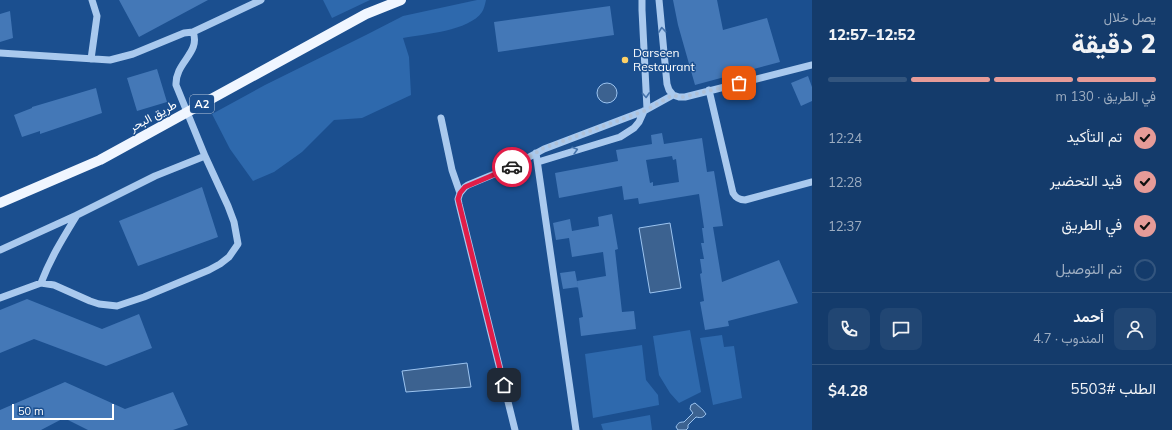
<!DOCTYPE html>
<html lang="ar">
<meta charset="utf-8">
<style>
:root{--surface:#143b6b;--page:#214673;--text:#f1f3f6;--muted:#9dadc1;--line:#33557e;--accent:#e69b98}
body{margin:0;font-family:Mulish,Vazirmatn,sans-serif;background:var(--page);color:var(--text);direction:rtl;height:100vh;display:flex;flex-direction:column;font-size:15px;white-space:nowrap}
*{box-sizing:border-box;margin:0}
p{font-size:13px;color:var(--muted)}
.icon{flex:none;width:22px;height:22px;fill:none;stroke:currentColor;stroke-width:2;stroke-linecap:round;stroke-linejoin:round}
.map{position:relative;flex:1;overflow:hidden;direction:ltr}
.sheet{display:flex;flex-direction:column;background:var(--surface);width:360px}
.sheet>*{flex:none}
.scale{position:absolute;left:12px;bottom:10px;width:102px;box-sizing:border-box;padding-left:4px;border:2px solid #fff;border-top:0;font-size:11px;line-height:14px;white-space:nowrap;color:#fff;-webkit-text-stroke:3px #1b4f8f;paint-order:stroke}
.pin{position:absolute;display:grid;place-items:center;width:34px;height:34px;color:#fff;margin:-17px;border-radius:8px;box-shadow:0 2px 6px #0006}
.courier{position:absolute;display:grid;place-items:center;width:40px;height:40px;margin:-20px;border:3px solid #e11d48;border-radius:50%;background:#fff;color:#222;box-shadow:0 1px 5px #0007}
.headline em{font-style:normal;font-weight:800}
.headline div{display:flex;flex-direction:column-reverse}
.headline{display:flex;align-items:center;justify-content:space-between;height:68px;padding:0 16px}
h1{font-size:26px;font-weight:800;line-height:30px}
.bar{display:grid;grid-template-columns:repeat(4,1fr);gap:6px 4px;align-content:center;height:48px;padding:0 16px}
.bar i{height:5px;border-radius:3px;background:var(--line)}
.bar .active{background:var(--accent)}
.bar p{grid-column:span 4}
.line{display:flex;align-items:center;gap:10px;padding:0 16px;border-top:1px solid var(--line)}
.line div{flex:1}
.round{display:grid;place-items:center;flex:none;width:42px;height:42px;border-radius:8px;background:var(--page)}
ol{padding:0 16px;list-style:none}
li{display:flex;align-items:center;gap:12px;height:44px}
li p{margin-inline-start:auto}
li .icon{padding:4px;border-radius:50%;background:var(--accent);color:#111;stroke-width:4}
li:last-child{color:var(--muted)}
li i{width:22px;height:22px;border:2px solid var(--line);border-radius:50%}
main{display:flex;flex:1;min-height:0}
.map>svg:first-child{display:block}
</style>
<main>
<section class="sheet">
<div class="headline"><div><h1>2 دقيقة</h1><p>يصل خلال</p></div><em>12:52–12:57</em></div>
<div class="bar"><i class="active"></i><i class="active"></i><i class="active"></i><i></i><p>في الطريق · 130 m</p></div>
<ol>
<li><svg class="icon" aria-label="check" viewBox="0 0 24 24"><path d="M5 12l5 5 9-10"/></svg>تم التأكيد<p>12:24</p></li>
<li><svg class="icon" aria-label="check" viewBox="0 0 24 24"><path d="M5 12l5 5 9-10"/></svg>قيد التحضير<p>12:28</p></li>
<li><svg class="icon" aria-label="check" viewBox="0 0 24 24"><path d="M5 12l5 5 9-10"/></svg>في الطريق<p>12:37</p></li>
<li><i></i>تم التوصيل</li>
</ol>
<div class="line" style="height:72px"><a class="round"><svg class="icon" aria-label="person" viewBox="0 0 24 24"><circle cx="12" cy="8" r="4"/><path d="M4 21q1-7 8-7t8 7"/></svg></a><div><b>أحمد</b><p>المندوب · 4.7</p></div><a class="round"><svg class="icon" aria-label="chat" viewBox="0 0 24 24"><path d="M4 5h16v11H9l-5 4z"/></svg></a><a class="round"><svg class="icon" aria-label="phone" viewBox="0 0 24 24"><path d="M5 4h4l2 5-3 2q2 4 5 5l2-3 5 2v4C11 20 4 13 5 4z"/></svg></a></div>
<div class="line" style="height:52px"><div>الطلب #5503</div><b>$4.28</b></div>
</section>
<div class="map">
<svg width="812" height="430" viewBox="0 0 812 430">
<rect width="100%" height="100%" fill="#1b4f8f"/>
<path fill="#2e69ad" d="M323,0H370L332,18Z
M477,0H486C485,4 484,9 482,12C469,31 424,34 403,38L409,57L411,95L362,118L334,120L302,152L274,172L253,181L230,149L212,114L265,85L366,35L403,16Z
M690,330L701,392L679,403L670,393L659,375L653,336Z
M722,335L724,347L734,346L742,398L713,405L700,338Z
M642,345L646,380L658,395L659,405L593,418L585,354Z
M650,415L652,430H603L601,424Z"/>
<path fill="#3c6290" stroke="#9cc4f0" d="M597 93a10 10 0 1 1 20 0a10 10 0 1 1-20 0Z
M670,223L681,288L650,293L639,228Z
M467,363L471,387L406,392L402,371Z
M695,403L703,410L706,414C703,418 701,418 696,417L688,425V428L686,430H678L676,427C678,423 679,422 684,422L693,413L690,409L691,405Z"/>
<path fill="#4478b7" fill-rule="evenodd" d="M119,0H208L139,37Z
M673,0H717L723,30L767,18L780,62L695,85L678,25Z
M610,6L614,35L498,52L494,22Z
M10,11L13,38L0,42V14Z
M157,69L167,102L137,111L127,78Z
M808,76L812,87V101L801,106L791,83Z
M96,88L102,113L40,134V131L22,137L14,115L32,108V107Z
M662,133L664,144L702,138L707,172L714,171L723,226L713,227L722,282L779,260L798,303L728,321L729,326L705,330L700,302L704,301L700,274L702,273L700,259H704L701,243H704L702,228H704L699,194L639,204L638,198L624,200L622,186L559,198L555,173L618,161L616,150L652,144L651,135ZM672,156L673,160L676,159L679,182L653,186V182L650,183L646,160Z
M202,187L218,237L138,266L119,221Z
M612,214L618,249L615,250L622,312L634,311L636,329L581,336L579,318L583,317L577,281L606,276L603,252L572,257L569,238L556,240L553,223L570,219L572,231L599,226L598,217Z
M575,271L578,287L563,289L560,273Z
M27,299L102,329L139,314L152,348L106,366L34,339L0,353V310Z
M65,382L125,409L173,392L188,425L173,430H88L64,418L41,430H0V410Z"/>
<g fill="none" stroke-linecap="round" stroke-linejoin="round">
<path stroke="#a9c9ee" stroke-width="7" d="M642,0V10L647,109
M659,0L667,84L669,90L673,95
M193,32L261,0
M0,53L110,60L133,54L184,33L193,32C201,53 175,62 176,85L205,156L155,176L77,215L0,250
M91,59L97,16L92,0
M709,90L733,193C736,198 739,200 745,200L812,182
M441,118L452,170L460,193
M536,153L576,430
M538,162L620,137L634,128L639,122L644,111
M41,283C51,257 63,238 77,215
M0,298L41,283L54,285L90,301L99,304L117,306L144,297L209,270L220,264L229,257L238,244L234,222L228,206L205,156
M515,430L459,204L458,199L460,193L465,187L468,185L509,168L544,149L644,111L673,95L679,97H685L812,65"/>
<path stroke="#f0f6ff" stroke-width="10" d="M0,203L100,160L366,14L401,0"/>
</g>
<defs><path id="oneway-chevron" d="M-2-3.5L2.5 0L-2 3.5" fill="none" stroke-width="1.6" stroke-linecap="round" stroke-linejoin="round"/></defs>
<g stroke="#4674ac">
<use href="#oneway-chevron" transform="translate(662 30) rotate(-96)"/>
<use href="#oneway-chevron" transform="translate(646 95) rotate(87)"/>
<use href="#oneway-chevron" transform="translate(575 150) rotate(-17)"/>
</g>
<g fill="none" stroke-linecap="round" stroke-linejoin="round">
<path stroke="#afc1d8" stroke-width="4" stroke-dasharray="0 7.2" d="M512,167L544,148L644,111L673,95L679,97H684L739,83"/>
<path stroke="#e11d48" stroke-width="5" d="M504,385L458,199L460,193L465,187L512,167"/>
</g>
<circle fill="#ffd166" stroke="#1b4f8f" stroke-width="1.5" cx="625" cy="60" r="4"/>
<g text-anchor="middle" stroke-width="3" stroke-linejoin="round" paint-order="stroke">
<rect fill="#1b4f8f" stroke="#bbcadd" stroke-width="1" x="190" y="95" width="24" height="18" rx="3"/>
<g font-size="11" font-weight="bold" fill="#fff">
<text x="202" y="108">A2</text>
</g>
<g font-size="12" fill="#fff" stroke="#1b4f8f" text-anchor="start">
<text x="633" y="57">Darseen<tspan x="633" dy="14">Restaurant</tspan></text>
</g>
<g font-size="12" fill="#fff" stroke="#1b4f8f">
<text transform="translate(153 116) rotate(-29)" y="4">طريق البحر</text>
</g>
</g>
</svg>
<div class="scale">50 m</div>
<div class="pin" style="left:739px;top:83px;background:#ea580c"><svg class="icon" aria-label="bag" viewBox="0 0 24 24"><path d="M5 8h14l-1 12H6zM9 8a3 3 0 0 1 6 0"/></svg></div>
<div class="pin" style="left:504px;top:385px;background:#1f2937"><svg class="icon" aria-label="home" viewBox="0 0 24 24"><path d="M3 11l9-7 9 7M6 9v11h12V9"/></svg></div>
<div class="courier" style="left:512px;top:167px"><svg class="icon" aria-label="car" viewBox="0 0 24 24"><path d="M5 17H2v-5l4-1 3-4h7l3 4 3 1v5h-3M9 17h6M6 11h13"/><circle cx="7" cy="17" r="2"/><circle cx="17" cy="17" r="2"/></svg></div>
</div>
</main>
